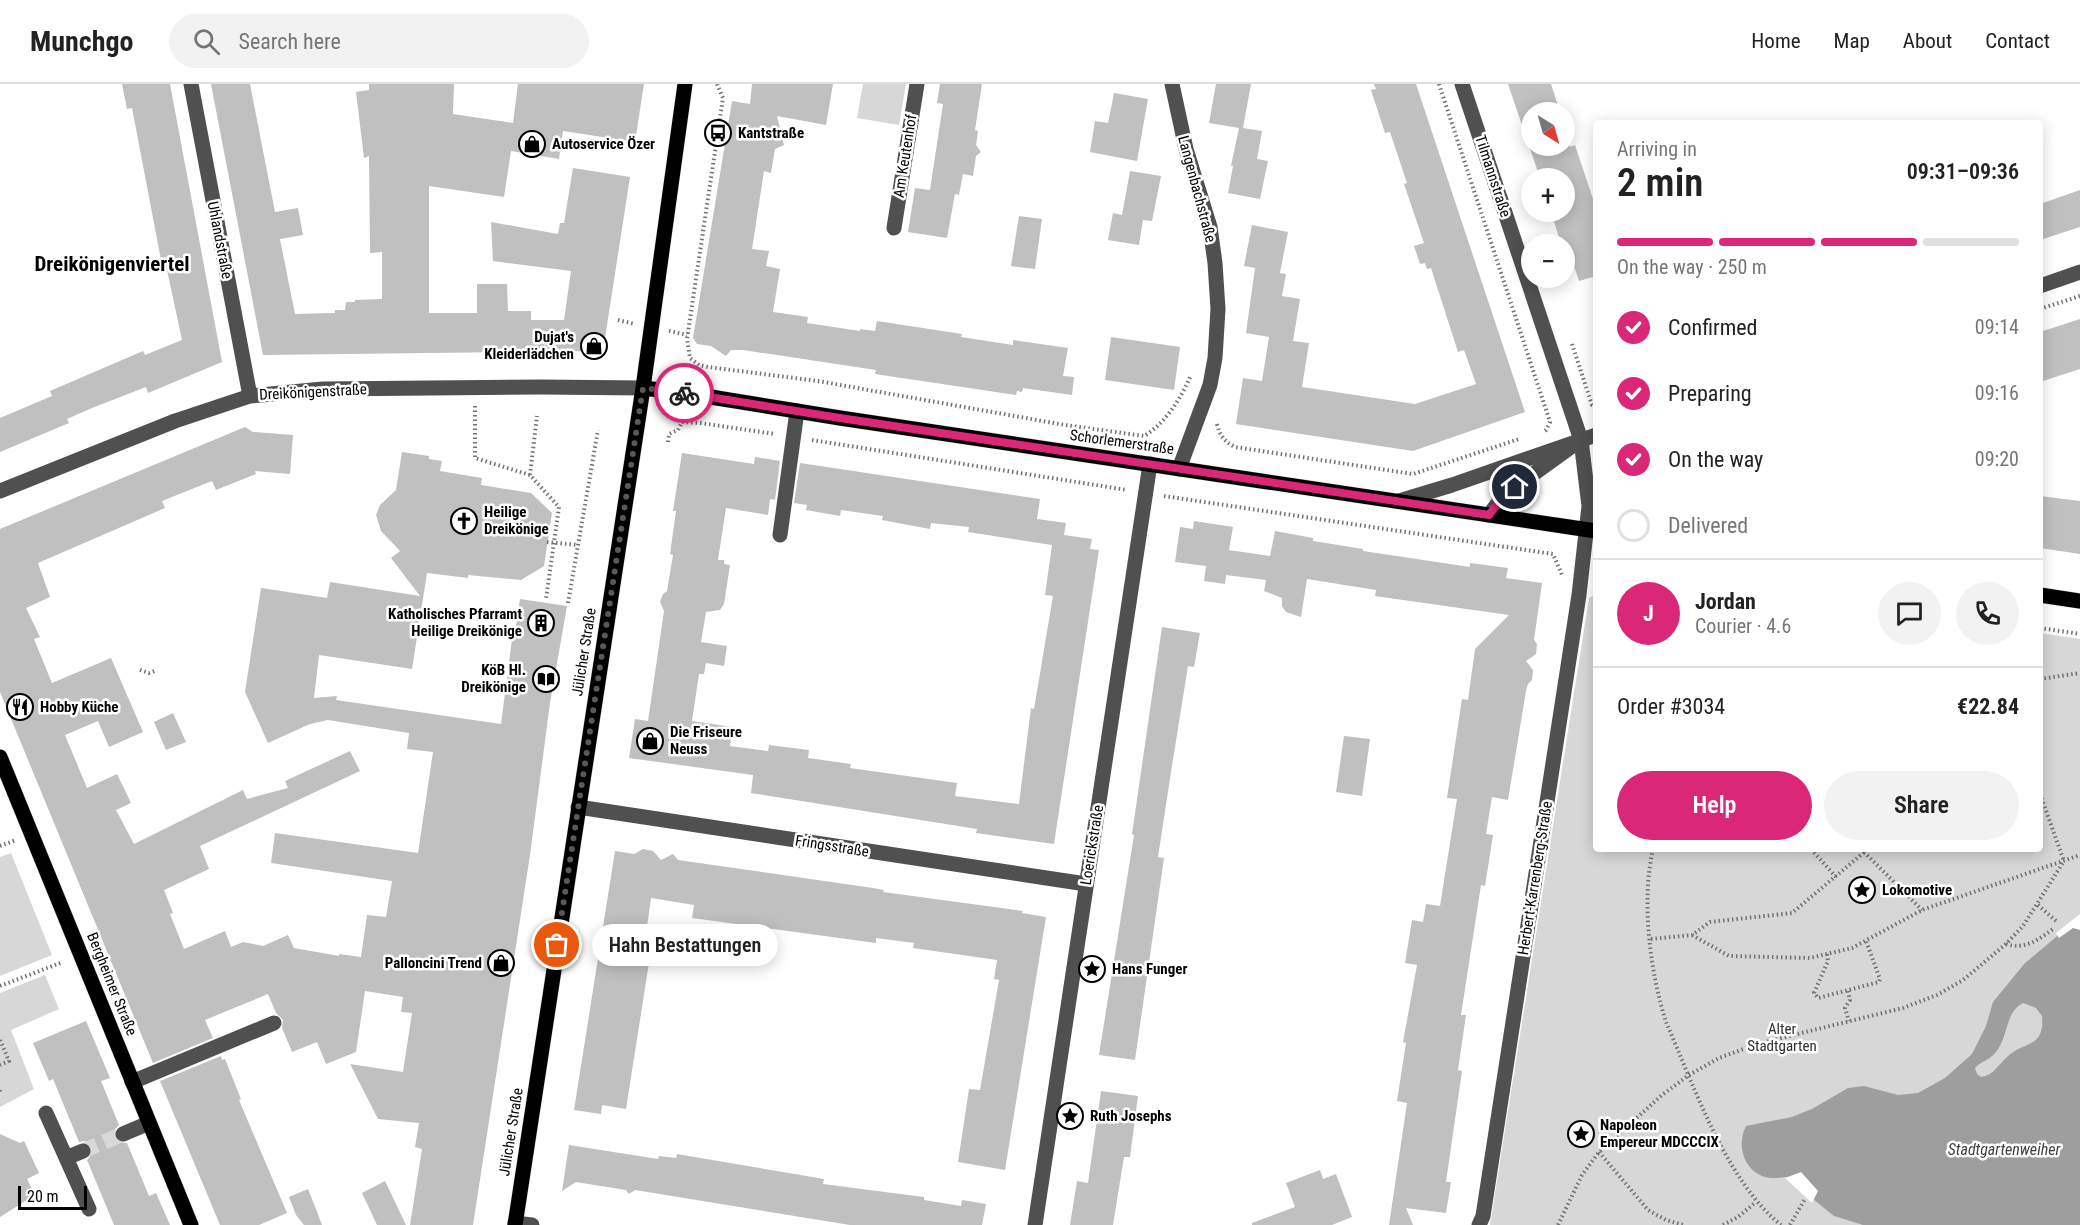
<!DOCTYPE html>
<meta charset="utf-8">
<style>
:root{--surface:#fff;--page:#f2f2f2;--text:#222;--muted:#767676;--line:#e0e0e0;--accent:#db2777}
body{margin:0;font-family:"Roboto Condensed",sans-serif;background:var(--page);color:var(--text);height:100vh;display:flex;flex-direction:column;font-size:22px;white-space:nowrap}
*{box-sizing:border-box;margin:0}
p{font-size:20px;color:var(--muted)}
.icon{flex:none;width:33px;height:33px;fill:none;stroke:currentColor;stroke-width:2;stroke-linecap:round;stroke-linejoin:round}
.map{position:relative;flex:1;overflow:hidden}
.drawer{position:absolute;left:1593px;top:36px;width:450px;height:732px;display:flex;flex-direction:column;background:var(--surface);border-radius:6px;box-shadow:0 3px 15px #0003}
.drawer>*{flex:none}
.needle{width:39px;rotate:143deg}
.buttons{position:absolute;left:1521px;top:18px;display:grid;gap:12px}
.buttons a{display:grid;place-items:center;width:54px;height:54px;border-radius:50%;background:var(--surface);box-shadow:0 3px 15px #0003;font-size:30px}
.scale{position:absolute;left:18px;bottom:15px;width:69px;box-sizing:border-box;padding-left:6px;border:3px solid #000;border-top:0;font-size:16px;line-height:21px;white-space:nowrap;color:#000;-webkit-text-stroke:4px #fff;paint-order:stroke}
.pin{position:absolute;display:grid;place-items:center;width:51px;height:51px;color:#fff;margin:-26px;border:3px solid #fff;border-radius:50%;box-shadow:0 2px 6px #0007}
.courier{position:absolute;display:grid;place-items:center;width:60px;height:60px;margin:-30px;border:4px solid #db2777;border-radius:50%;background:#fff;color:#222;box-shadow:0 2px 8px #0007}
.bubble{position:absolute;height:42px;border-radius:21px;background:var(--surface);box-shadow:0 3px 15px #0003;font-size:20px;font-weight:600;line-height:42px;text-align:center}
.summary em{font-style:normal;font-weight:600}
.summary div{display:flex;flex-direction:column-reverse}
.summary{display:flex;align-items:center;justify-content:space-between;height:102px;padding:0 24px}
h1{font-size:39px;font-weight:600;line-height:45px}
.bar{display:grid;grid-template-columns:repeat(4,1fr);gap:9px 6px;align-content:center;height:72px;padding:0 24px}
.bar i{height:8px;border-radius:4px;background:var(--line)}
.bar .on{background:var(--accent)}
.bar p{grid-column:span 4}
.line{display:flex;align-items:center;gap:15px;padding:0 24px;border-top:2px solid var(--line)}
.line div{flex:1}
.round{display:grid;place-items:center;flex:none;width:63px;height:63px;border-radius:32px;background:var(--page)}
ol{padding:0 24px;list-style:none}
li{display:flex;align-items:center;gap:18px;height:66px}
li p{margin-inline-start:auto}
li .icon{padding:6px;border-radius:50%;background:var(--accent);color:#fff;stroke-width:4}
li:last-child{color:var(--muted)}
li i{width:33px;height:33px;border:3px solid var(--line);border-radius:50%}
.primary-button{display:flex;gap:12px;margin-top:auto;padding:12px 24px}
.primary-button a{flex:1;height:69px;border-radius:36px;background:var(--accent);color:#fff;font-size:24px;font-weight:600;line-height:69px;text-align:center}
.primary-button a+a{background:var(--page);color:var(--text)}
header{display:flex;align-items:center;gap:36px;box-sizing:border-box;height:84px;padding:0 30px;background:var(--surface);border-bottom:2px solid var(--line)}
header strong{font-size:28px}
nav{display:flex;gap:33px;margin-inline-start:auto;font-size:21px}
.search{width:420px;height:54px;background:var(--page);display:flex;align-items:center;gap:15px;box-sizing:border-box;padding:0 21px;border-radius:33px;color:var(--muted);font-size:22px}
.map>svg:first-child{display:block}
</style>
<header>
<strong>Munchgo</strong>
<div class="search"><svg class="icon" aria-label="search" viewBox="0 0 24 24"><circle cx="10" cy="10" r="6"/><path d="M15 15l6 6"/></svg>Search here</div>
<nav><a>Home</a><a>Map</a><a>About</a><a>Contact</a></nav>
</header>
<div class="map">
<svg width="2080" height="1141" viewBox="0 0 2080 1141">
<rect width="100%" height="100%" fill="#fff"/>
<path fill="#d7d7d7" d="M863,0H906L899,41L857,34Z
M1596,510V765H2040V549L2080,555V1141H1490L1589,514Z
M11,769L52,871L0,892V773Z
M45,891L59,925L11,946L34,1005L0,1023V909Z"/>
<path fill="#9e9e9e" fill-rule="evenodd" d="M2080,833V1141H1863L1834,1132L1786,1093C1778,1094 1769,1095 1762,1092C1742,1084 1737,1059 1746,1042L1792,1033L1812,1025L1848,1004L1864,1002L1898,1011L1918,1009L1945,994L1972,970L1986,942L1993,918L2025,879ZM2023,919L2036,924L2042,932C2045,965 2023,957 2007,973C1998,981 1994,991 1981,993L1977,990L1975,984C1981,977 1990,976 1995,969C2009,954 2004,929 2023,919Z"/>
<path fill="#fff" d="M2080,830V846L2073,844L2059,854L2056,849Z
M1801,1088L1818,1107L1812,1119L1785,1094Z"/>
<path fill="#c0c0c0" d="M122,0H170L222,278L148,309L146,303L92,324L67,335L69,339L0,368V334L52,312L50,307L143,267L145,271L182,256L167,186L163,187L161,176L132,24L127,25Z
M211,0H250L275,128L298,124L303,151L280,155L295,230L335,229V226H345L346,218H355V216L382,215V168L370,169L369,72L364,74L356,8L369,6V0H454L453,30L513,39L518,0H644L635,58L563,47L559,75L511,67L504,113L429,102V229H477V200H507L508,227H531V236H564L571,187L493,177L491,138L558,150L560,139H564L573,84L630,93L603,267L263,271Z
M752,0H833L826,41L777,32L784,61L775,65L771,89L764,87L752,165L769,167L766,182L780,185L773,228L808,233L807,239L860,247V245L875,247L877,237L962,250L961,253L1013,261V256L1068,264L1063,292L1074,293L1072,311L1023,304L1022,308L1017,307L1016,311L875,290L876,286L743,266H731L726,272L711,262L697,260L693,254L732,17L750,20Z
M940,0H982L975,46L978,47L976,61L981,68L976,72L973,92L963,90L959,111L955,110L947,154L908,148L915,104L930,106L943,20L937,19Z
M1216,0H1251L1243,44L1262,47L1257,75L1268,77L1260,115L1228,109L1233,82H1231L1239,44L1209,39Z
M1374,0H1416L1525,328L1413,367L1236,340L1243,294L1262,297L1269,253L1246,249L1255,184L1244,182L1252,141L1288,148L1280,189L1286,190L1282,212L1300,215L1293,257L1309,259L1302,303L1415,320L1476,300L1464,266L1458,268L1431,184L1427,185L1425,179L1420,180L1414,162L1424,159L1404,100L1407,99L1390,48L1385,49L1371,6L1376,5Z
M1508,0H1551L1559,25H1557L1558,28H1532V62H1564V48L1570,63L1575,61L1596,124V192L1579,197L1574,182L1569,184L1564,170V160H1561L1551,128H1564V94H1540Z
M1114,9L1148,15L1137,77L1090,68L1095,37L1108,39Z
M1130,87L1161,92L1152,137L1143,136L1139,161L1108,156L1113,129L1122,131Z
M2080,106V143L2040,156V120Z
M1019,132L1042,135L1035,185L1011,182Z
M2080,235V285L2040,298V248Z
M1111,253L1180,263L1174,306L1105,296Z
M245,343L253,348L293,351L290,390L255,387L256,390L216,406L212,397L162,417L165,424L38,479L50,513L26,524L40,553L34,555L52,599L111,574L143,648L109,663L98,637L65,651L87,704L117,690L131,719L116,726L134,760L243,706L247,715L288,704L285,697L350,667L360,687L200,762L209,785L164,806L173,829L170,830L184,865L225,847L231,863L243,858L263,862L288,851L294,864L339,872V870L361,873L367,831L386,833L392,797L271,779L275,749L418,769L433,668L407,665L409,649L328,636L310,640L268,659L245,608L261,504L327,514L330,498L420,512L391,474L400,467L381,447L376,431L380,421L396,406L402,368L429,372V375L442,377L440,387L482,394L481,401L531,409L552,429L544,482L521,496L468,491V494L427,489L412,585L319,571L314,614L337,612L336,616L501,640L512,555H514L520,515L567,522L550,619L530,771L473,1141H410L422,1065L415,1063L419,1039L378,1035L350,980L403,988L412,929L401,928L403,913L365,907L356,968L326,980L317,958L292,968L282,944L283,936L276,929L268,910L205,936L213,954L153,979L0,608V445Z
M682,369L754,380L755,373L780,377L775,416L770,415L768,431L726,424L718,476H724V480L730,481L724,520L720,526L706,528L701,558L727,562L724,582L706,579L704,590H699L692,637L733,643L730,662L768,667L769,661L809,666L808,674L851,680L850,684L957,699L955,712L1019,720L1031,624L1034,625L1053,512L1045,511L1052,461L968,448L969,443L931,439L930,445L882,436L883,432L841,426L840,432L806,426L807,421L794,419L800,379L1040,415L1037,435L1066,439L1064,451L1092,455L1090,465L1099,466L1054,760L976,749L977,745L751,709L753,691L629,674L635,635L648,637L664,527L660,518L663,510L667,507L673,471L670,470L676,427H673Z
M2040,412L2080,417V470L2040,464Z
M1194,437L1233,443L1229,466L1270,472L1275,447L1313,454V457L1363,465V467L1470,483V479L1508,484L1506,494L1542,499L1534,556L1537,560L1536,570L1526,577L1533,586L1532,596L1528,600L1526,607L1508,716L1492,713L1486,750L1493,751L1489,777L1485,802L1481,801L1461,931H1466L1458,986L1462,987L1446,1098H1451L1446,1129L1406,1124L1413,1141H1389L1407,1019L1397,1017L1406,959L1403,958L1417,881L1405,879L1412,836L1423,838L1426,820L1440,822L1457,715L1447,714L1462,615L1468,616L1475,565L1509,531L1375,512L1376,506L1307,495L1301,533L1286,528L1282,522V514L1264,507L1266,496L1226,491L1225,500L1204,497L1206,482L1175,478L1180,443L1193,445Z
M1162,543L1200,549L1194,583L1188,582L1171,688L1158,773L1164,774L1135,976L1099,971L1134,751L1132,750Z
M173,629L186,658L166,666L154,638Z
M1344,652L1370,655L1362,712L1336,708Z
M643,765L653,767L661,776L673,770L678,776L873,804L884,806L883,808L1023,827L1022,829L1046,833L1005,1086L958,1078L969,1005L980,1006L999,896L994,895L997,876L913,864L914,859L876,854V859L692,834L694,821L651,814L644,865L651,866L626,1025L602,1021L601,1030L574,1026L615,767L634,770Z
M86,937L110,994L101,997L119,1041L115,1045L114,1053L118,1058L127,1059L149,1112L156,1109L170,1141H114L87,1076L93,1069L92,1063L85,1057L79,1058L53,995L49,997L33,959Z
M221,972L222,976L225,975L241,1015L239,1016L287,1129L259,1141H220L160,997Z
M1101,1007L1138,1012L1130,1073H1124L1113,1141H1070L1077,1097L1088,1099Z
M0,1050L20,1059L24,1057L39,1089L27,1095L35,1111L0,1133Z
M569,1061L658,1075L659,1072L676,1074L677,1070L824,1095L823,1100L924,1113V1116L961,1122L962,1116L986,1120L982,1141H850L635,1106L629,1110L626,1106L576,1098L562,1107Z
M1320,1086L1323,1095L1336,1090L1352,1133L1332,1141H1252V1139L1295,1123L1286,1099Z
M385,1097L406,1141H377L362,1109Z
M308,1105L316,1125L322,1141H304L296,1131L289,1113Z"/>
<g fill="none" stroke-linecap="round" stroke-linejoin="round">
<path stroke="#d9d9d9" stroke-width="15" stroke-dasharray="15 8" stroke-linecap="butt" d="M83,1067L123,1050"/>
<defs>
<path id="major" d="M643,304L686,309L840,334L1596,447
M2040,511L2080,517
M0,673L191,1141
M515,1141L643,304L685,0"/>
</defs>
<use href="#major" stroke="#dbdbdb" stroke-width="16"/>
<path stroke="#727272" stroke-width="4" stroke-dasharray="1.5 3" stroke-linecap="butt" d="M717,0L723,14L687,255L690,274L699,281L708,283L818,297L1065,341L1144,352C1166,339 1181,314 1191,291
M1439,0L1550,338L1546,346L1543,348
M2040,225L2080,212
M618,236L635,240
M669,247L687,251
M1572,260L1592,321L1596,322
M475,322V374L530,391L559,423L546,515
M1217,340C1220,352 1224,357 1235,363L1413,390L1519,355
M812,356L1127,406
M668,358L669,350L678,346L682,338L700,339L775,350
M530,391L537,332
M1164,412L1553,470L1562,491
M547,458L578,461
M568,519L598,346
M2040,544L2080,550
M140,586L149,589L157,586
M2040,595L2080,589
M2040,710L2064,777
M0,762L16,756
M1653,765C1641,817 1650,888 1666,938C1694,1002 1726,1097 1781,1141
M1811,765L1836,793
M1864,768L1922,826
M2038,821L2056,837
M1692,851L1729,872L1810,874L1852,864L1922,826L2080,771
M1651,855L1692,851L1710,838L1792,829L1868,765
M2006,860C2025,866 2038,856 2053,845
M1827,870L1828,877L1814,909L1818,914L1879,898L1880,895L1866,857
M0,902L63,878
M1848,907L1850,916L1845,924L1849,937
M0,956L9,977L0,981
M0,1006V1008
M1599,1068L1648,1126L1666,1136L1683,1141
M1558,1141L1582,1091L1599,1068L1662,1011L1689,991L1719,974L1757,960L1903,924L1937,911L1963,896L2006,860L2023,842L2064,777
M1723,1141L1738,1133L1756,1118
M1790,1141L1805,1115"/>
<path stroke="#505050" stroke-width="15" d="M191,0L250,312
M1172,0L1186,65L1210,143L1215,179L1218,225L1215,274L1210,301L1179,385
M1462,0L1581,356L1589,422L1579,511L1483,1132L1479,1141
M894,144L917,0
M2040,202L2080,188
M0,407L175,337L250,312L323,305L541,303L643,304
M1399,417L1452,401L1596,351
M1489,431L1504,411L1571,363
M780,451L797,327
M578,723L1086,800
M132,998L274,939
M46,1029L89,1125
M123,1050L149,1039
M66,1074L83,1067
M515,1139L532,1141
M1035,1141L1150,380"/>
<use href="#major" stroke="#000" stroke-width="15"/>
</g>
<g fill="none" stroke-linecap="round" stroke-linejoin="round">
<path stroke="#595959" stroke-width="6" stroke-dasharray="0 10.8" d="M557,861L643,304L684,309"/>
<path stroke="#db2777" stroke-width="8" d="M684,309L840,334L1489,431L1504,411L1515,403"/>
</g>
<defs>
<symbol id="bus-ring" viewBox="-11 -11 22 22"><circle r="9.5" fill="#fff" stroke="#000" stroke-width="1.5"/><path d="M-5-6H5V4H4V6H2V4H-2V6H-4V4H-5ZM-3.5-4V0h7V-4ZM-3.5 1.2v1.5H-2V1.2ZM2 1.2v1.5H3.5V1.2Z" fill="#000"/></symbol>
<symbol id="shop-ring" viewBox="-11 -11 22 22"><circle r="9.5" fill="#fff" stroke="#000" stroke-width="1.5"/><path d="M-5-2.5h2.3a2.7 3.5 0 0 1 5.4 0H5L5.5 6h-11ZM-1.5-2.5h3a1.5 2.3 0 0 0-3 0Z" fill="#000"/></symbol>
<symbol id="church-ring" viewBox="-11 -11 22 22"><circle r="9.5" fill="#fff" stroke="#000" stroke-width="1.5"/><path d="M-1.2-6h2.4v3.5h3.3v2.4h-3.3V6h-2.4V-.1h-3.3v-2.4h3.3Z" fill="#000"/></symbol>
<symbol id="building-ring" viewBox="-11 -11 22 22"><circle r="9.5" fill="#fff" stroke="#000" stroke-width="1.5"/><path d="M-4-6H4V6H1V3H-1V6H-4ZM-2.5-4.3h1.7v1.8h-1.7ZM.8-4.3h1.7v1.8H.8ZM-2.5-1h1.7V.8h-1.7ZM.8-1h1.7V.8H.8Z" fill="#000"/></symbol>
<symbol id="library-ring" viewBox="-11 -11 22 22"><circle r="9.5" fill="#fff" stroke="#000" stroke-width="1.5"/><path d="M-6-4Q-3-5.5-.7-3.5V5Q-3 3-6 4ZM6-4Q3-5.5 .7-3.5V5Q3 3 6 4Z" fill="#000"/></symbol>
<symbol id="restaurant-ring" viewBox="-11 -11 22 22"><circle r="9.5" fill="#fff" stroke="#000" stroke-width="1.5"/><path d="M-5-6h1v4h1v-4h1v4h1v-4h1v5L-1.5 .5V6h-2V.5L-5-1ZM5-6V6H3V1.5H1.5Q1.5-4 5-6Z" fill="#000"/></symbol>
<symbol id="sight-ring" viewBox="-11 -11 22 22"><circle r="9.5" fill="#fff" stroke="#000" stroke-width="1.5"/><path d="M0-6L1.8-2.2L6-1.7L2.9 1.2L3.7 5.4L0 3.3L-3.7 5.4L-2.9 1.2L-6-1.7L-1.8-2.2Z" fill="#000"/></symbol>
</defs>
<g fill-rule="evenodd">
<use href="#bus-ring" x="703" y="34" width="30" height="30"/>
<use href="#shop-ring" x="517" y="45" width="30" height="30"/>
<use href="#shop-ring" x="579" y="247" width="30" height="30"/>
<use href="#church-ring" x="449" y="422" width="30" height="30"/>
<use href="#building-ring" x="526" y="524" width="30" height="30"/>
<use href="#library-ring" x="531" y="580" width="30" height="30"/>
<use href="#restaurant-ring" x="5" y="608" width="30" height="30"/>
<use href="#shop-ring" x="635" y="642" width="30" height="30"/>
<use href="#sight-ring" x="1847" y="791" width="30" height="30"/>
<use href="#shop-ring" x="486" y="864" width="30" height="30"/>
<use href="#sight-ring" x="1077" y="870" width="30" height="30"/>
<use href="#sight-ring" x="1055" y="1017" width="30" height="30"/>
<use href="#sight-ring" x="1566" y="1035" width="30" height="30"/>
</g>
<g text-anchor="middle" stroke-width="5" stroke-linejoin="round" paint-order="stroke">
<g font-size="15" font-weight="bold" fill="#000" stroke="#fff" text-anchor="start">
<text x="738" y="54">Kantstraße</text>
<text x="552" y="65">Autoservice Özer</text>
<text x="574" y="258" text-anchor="end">Dujat's<tspan x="574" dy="17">Kleiderlädchen</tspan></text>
<text x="484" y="433">Heilige<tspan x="484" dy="17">Dreikönige</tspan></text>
<text x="522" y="535" text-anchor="end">Katholisches Pfarramt<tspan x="522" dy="17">Heilige Dreikönige</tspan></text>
<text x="526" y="591" text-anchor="end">KöB Hl.<tspan x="526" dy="17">Dreikönige</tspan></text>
<text x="40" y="628">Hobby Küche</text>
<text x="670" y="653">Die Friseure<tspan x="670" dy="17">Neuss</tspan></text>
<text x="1882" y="811">Lokomotive</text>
<text x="482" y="884" text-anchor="end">Palloncini Trend</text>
<text x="1112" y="890">Hans Funger</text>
<text x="1090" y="1037">Ruth Josephs</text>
<text x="1600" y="1046">Napoleon<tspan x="1600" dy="17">Empereur MDCCCIX</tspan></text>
</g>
<g font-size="15" fill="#000" stroke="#fff">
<text transform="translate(905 72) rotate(-81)" y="5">Am Keutenhof</text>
<text transform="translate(1493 92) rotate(72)" y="5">Tilmannstraße</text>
<text transform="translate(1197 105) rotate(75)" y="5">Langenbachstraße</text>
<text transform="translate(220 156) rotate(79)" y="5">Uhlandstraße</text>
<text transform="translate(313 308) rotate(-3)" y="5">Dreikönigenstraße</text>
<text transform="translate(1122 358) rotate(8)" y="5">Schorlemerstraße</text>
<text transform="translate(584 568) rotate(-81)" y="5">Jülicher Straße</text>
<text transform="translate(1092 761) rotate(-81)" y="5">Loerickstraße</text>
<text transform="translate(832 762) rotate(9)" y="5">Fringsstraße</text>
<text transform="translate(1535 794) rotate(-81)" y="5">Herbert-Karrenberg-Straße</text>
<text transform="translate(112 900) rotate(68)" y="5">Bergheimer Straße</text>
<text transform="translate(511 1048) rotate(-81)" y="5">Jülicher Straße</text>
</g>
<g font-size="15" fill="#2e2e2e" stroke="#fff">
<text x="1782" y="950">Alter<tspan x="1782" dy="17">Stadtgarten</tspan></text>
</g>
<g font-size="16" font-style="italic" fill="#3f3f3f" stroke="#fff">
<text x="2004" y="1071">Stadtgartenweiher</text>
</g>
<g font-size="21" font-weight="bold" fill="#000" stroke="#fff">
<text x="112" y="187">Dreikönigenviertel</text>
</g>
</g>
</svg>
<div class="buttons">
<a><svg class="needle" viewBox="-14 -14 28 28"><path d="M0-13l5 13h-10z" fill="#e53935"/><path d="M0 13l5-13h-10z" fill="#767676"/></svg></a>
<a>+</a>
<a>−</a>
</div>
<div class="scale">20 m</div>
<div class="pin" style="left:557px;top:861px;background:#ea580c"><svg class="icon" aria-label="bag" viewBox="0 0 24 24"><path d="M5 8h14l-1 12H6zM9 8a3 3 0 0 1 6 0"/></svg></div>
<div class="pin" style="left:1515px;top:403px;background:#1f2937"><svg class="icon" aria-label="home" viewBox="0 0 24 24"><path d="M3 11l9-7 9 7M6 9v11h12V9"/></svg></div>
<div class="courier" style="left:684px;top:309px"><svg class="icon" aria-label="bike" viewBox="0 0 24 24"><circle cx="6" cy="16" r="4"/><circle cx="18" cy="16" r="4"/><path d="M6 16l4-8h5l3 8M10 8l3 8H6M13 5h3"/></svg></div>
<div class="bubble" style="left:592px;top:840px;width:186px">Hahn Bestattungen</div>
<section class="drawer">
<div class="summary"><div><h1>2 min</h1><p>Arriving in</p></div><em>09:31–09:36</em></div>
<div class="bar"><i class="on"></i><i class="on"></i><i class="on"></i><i></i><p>On the way · 250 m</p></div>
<ol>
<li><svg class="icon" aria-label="check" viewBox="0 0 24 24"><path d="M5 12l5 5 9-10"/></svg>Confirmed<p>09:14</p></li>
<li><svg class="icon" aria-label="check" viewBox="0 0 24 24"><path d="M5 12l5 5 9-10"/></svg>Preparing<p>09:16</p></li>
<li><svg class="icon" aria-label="check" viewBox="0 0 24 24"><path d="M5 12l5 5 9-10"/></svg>On the way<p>09:20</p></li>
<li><i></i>Delivered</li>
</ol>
<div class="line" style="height:108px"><b class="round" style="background:var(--accent);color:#fff">J</b><div><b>Jordan</b><p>Courier · 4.6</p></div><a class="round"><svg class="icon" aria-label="chat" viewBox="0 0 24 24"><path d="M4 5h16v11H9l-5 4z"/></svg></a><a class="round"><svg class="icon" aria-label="phone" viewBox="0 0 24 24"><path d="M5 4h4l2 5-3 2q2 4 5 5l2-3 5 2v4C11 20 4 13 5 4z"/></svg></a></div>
<div class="line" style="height:78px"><div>Order #3034</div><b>€22.84</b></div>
<div class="primary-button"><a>Help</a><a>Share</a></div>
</section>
</div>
